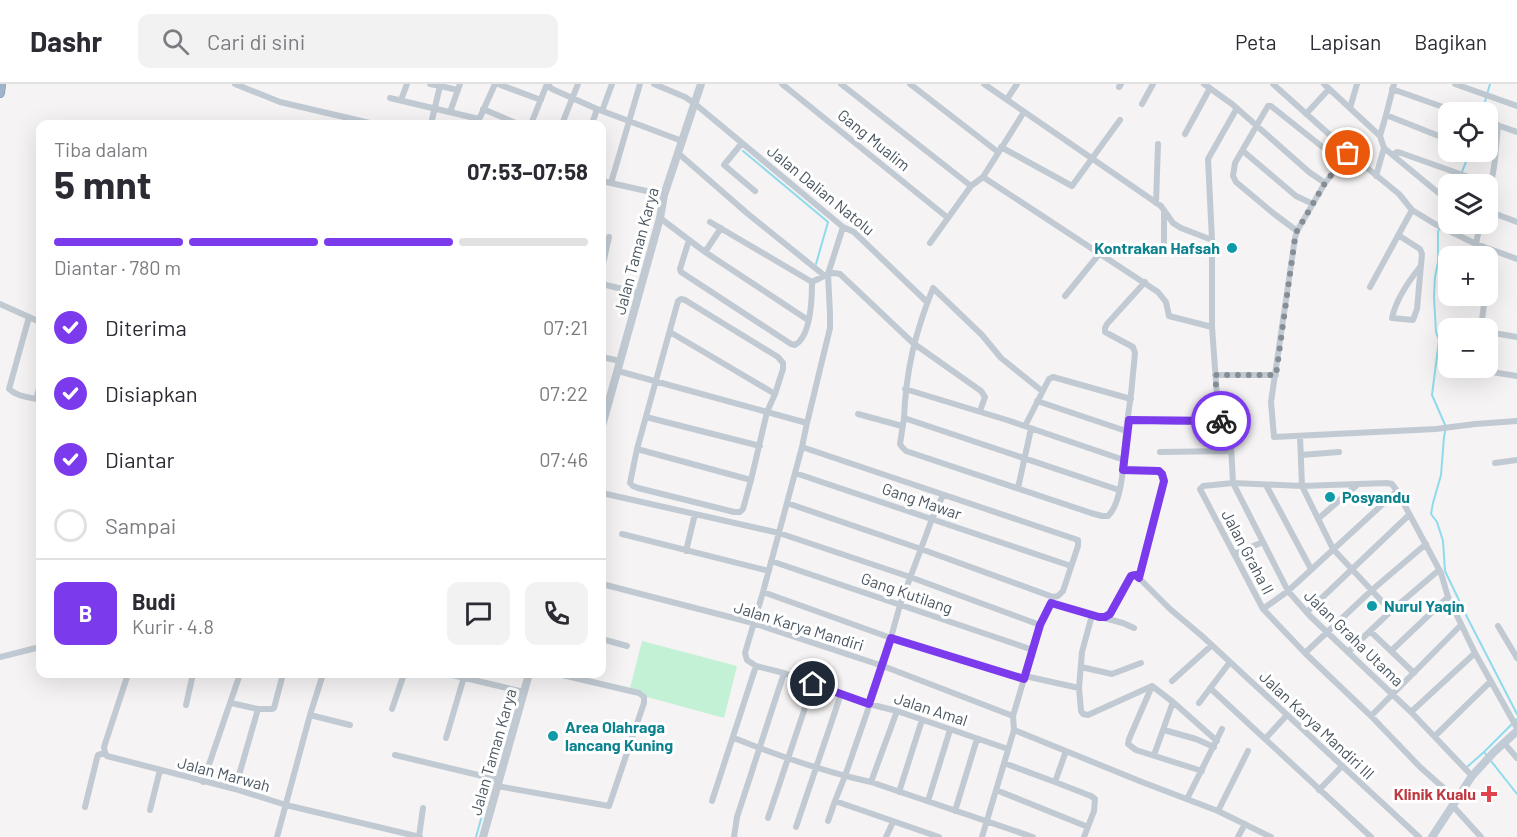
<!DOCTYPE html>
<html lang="id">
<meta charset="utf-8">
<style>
:root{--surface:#fff;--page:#f2f2f3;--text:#2b2b33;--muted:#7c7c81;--line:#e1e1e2;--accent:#7c3aed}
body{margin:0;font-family:Barlow,sans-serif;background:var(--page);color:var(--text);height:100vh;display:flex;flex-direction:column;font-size:22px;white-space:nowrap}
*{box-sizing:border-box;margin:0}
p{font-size:20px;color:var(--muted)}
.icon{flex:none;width:33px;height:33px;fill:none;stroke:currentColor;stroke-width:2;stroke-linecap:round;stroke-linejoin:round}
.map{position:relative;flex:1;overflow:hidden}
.details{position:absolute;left:36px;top:36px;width:570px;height:558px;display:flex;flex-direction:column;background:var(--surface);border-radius:12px;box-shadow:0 6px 24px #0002}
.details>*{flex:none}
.buttons{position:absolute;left:1438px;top:18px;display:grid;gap:12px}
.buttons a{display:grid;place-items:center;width:60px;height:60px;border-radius:12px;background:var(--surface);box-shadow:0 6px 24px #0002;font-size:30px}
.pin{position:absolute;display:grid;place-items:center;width:51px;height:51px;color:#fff;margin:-26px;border:3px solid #fff;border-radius:50%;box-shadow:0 2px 6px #0007}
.courier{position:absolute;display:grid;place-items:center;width:60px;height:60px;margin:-30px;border:4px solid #7c3aed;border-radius:50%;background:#fff;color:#222;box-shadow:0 2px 8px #0007}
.summary em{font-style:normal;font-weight:700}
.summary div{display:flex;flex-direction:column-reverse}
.summary{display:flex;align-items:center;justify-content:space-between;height:102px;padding:0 18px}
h1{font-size:39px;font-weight:700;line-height:45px}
.bar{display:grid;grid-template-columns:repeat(4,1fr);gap:9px 6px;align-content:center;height:72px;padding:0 18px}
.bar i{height:8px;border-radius:4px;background:var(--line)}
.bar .selected{background:var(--accent)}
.bar p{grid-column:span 4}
.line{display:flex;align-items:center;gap:15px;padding:0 18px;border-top:2px solid var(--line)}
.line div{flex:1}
.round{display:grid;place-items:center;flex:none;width:63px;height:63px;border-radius:12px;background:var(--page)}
ol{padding:0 18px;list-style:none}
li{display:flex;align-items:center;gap:18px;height:66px}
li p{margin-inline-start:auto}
li .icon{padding:6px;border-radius:50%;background:var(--accent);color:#fff;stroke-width:4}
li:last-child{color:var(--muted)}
li i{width:33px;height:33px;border:3px solid var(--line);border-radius:50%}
header{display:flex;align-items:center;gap:36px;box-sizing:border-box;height:84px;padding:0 30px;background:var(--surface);border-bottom:2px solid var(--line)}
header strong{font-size:28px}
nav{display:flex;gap:33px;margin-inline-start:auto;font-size:21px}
.search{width:420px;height:54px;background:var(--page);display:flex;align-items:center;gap:15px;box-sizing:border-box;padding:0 21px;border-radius:12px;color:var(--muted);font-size:22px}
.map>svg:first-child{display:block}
</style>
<header>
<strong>Dashr</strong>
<div class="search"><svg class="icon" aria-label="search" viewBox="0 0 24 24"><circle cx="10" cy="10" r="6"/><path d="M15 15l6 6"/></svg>Cari di sini</div>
<nav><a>Peta</a><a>Lapisan</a><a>Bagikan</a></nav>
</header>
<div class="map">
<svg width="1517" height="753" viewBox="0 0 1517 753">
<rect width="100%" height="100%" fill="#f5f3f3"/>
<path fill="#c3f1d5" d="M642,557L737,582L724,634L629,608Z"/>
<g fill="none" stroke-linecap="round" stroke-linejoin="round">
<path stroke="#90daee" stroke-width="2" d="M1482,28L1490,0
M743,67L828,138L816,180
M1457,100L1470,68
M1449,119L1438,148V178L1435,193L1434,213L1436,248L1439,256L1432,311L1446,343L1444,353L1441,391L1433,419L1431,430L1437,438L1443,457L1445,487L1468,535L1517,630
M1484,668L1517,635
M1491,677L1517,710
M1467,683L1484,668L1487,672
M476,753L516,609"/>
<defs>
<path id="trunk" d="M0,9L1,0"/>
</defs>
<use href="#trunk" stroke="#7690ad" stroke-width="10"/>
<path stroke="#c1cad2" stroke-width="6" d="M235,0L280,18L374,40
M430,0L440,2L431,40
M498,0L541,16
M654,0L685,13L694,19L843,143L854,148L927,218
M782,0L948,134
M841,0L971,102L983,93L1024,28
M910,0L998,68
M984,0L1161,122L1173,139L1181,144L1212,156
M1204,0L1232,20L1309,88L1325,99
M1273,0L1340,60L1349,69L1399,110L1412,126L1435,140L1476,160L1517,175
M1324,0L1380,52L1384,64L1376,92
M1394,0L1386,31L1449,56
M1455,0L1517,22
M440,2L458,6
M1119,3L1121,0
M1392,5L1457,28
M390,14L479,35
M1007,15L1017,0
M401,16L407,0
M1142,20L1153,0
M1237,24L1208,75L1212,156V243L1217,312L1226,337L1230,342L1233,399L1288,507L1310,532L1411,628L1472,692
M1350,24L1357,0
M483,25L518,40
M602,27L612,0
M450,28L460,0
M1306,30L1329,5
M1488,38L1517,48
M477,40L495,0
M531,40L547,0L552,5L597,25L682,57
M562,40L578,0
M592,40L597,25
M1185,50L1210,4
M1380,52L1386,31
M742,59L724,81L755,107
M1001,63L1072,102L1120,36
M1384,64L1441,111L1449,114
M1243,67L1296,112L1313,120
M678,69L748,130L825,192
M1349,69L1325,99L1297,147L1295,154L1271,318L1274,353L1436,345L1475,340L1517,337
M1393,71L1397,68L1401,69L1491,101
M983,93L1158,208L1166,218L1169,232L1212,243
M602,97L664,111
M611,99L640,0
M1488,110C1495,88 1496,64 1498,41
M1156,119L1158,60
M1488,127L1517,138
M1164,128V162
M660,134L705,168L808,236
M710,138L812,198
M1297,147L1273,129L1236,98L1233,92L1235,79L1268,22H1271L1330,69
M1398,151L1420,165L1422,170L1417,225L1413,236L1392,234C1396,215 1408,198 1420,183
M689,156L680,185L681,188L791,260L795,261C811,252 812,215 812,198L828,190L843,143
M930,159L971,102
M1476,160L1480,140
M705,168L721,144
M602,184L609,153
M1488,192L1492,166
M602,200L639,209
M1370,203L1412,126
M1065,212L1100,169
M681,215L685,216L778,273L783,279V285L775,310L767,328L751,396L743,425L740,428H734L638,404L633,402L630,399L637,365L678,217Z
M0,220L40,238
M29,233L9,305C17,313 30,313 40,316
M1481,244L1485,212
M670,248L775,310
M1488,248L1517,253
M602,273L620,277
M1473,285L1517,292
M618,287L807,339L802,363
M1215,291H1276
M905,305L1007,336L1124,376
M1042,307L1001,274L982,251L933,204C915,249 906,286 904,334L1119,406
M36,315L40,301
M1037,317L1126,347
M858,330L902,342
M646,333L760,362
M904,334L900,360L902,363L906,367L1091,429L1102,432H1108C1124,417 1124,368 1126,347C1130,321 1133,295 1135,269L1133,263L1105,248V244L1107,240L1145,198
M1129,336L1178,338L1226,337
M807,339L830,244V230L828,190L834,189L840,190L913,259L981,307L985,313L980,327
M1025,342L1049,295L1053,293L1131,315
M1300,352L1302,402L1333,465L1391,527L1348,568
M637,365L751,396
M1160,368L1231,367
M1301,371L1339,368
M1495,379L1517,376
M1123,386L1159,387L1163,390L1164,397L1161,409L1139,494
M795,389L763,508L745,569L747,576L756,582L784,589L869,620L897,627L1008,665
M1266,401L1311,485
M1018,404L1031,345
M1397,407L1441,489L1448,513L1475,569L1517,644
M602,409L779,449L910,493L1040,541
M787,419L921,465L1053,513
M1318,435L1357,401
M622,450L769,487
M686,467L695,430
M1234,470L1263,458
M771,477L1033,566
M602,500L753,539L883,582L1013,632L1014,646L1142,698L1218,727L1271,753
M763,508L891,554L1024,595
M1051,519L1099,533H1105L1110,530L1131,492L1133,490L1136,491L1170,525L1202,552L1419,753
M1263,525L1288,507L1397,407L1392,400L1387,399L1302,402L1233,399L1203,402L1200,405L1263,525L1305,569L1371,632L1420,683L1456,715
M1391,527L1439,486
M1307,528L1409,431
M1092,531L1082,568L1079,604L1081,627L1083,630L1088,631L1152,602L1173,618L1217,657
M1104,534L1123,539L1134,544
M1498,542L1517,574
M1370,547L1414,589
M602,555L627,562
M1391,567L1448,513
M1305,569L1372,506L1426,460
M0,573L40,563
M1081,583L1112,590L1141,579
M128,590L104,663L105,669L107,672L235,705L286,721L420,753
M448,590L524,608
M1025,592L1079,604
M1172,597L1212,561
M1152,602L1129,655L1128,660L1136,666L1202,687
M1210,604L1371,753
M231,619L258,625L235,705
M1199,619L1230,578
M186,621L193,590
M258,625H272L274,624L283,590
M392,625L404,590
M1411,628L1475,569
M310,631L350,641
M1013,632L1040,541L1053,513L1058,512L1063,507L1078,462V456L802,363L795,389L1071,482
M1371,632L1461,541
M1164,646L1196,655L1214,663
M1435,652L1491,597
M446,654L464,593
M734,654C779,672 824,688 871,698L1033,753
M1265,655L1287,631
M1504,659L1517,674
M395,671L499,696
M1154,671L1173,618
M1004,679L1055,698L1066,667
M203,698L240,590
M871,698L897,627
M1055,698L1091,712L1095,715L1094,727L1084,753
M497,702L609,722L644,619V613L639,609L558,590
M996,706L1088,743
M1319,706L1342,682
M899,708L922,636
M1187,715L1222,645
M712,717L756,582
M835,717L939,753
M928,717L950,646
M1452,721L1481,753
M85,723L97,674L98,671L105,669
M150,726L160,686
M955,727L977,655
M1218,727L1248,667
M768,734L813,600
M828,737L835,717L845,692L883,582L900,521L932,435L943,411
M796,743L841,610
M277,753L310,631L323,590
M419,753L423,724
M734,753L737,733L784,589
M886,753L893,738
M982,753L1014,646
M1238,753L1245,740"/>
<path stroke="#c1cad2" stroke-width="8" d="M602,342L660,134L664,111L701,0
M483,753L529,590"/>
<path stroke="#c1cbd6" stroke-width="8" d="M1432,753L1472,692L1494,668L1517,647"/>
<use href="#trunk" stroke="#9fb4c9" stroke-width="9"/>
</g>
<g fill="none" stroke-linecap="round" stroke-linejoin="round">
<path stroke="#868d94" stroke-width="6" stroke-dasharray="0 10.8" d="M1221,337H1226L1217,312L1215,291H1276L1295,154L1297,147L1325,99L1348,69"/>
<path stroke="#7c3aed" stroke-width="8" d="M813,600L869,620L891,554L1024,595L1040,541L1051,519L1099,533H1105L1110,530L1131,492L1136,491L1139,494L1164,397L1162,390L1159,387L1123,386L1129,336L1221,337"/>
</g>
<g fill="#0f9aa8" stroke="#fff" stroke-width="2">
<circle cx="1232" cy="164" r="6"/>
<circle cx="1330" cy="413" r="6"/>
<circle cx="1372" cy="522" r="6"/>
<circle cx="553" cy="652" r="6"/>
</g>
<path fill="#e0444e" stroke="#fff" stroke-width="2" d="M1486 701h6v6h6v6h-6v6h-6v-6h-6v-6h6z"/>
<g text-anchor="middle" stroke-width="6" stroke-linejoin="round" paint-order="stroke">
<g font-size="16" fill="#4a5661" stroke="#fff">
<text transform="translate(874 56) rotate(39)" y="6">Gang Mualim</text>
<text transform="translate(821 106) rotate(39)" y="6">Jalan Dalian Natolu</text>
<text transform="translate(636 167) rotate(-75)" y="6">Jalan Taman Karya</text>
<text transform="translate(922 417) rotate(19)" y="6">Gang Mawar</text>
<text transform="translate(1248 468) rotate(62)" y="6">Jalan Graha II</text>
<text transform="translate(907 509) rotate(19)" y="6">Gang Kutilang</text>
<text transform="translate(799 542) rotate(17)" y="6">Jalan Karya Mandiri</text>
<text transform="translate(1354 554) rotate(44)" y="6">Jalan Graha Utama</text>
<text transform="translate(931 625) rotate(18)" y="6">Jalan Amal</text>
<text transform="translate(1317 641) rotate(43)" y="6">Jalan Karya Mandiri III</text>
<text transform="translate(493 668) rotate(-74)" y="6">Jalan Taman Karya</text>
<text transform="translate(224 690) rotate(15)" y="6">Jalan Marwah</text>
</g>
<g font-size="16" font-weight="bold" fill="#0d838f" stroke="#fff" text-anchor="start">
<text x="1220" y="170" text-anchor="end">Kontrakan Hafsah</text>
<text x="1342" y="419">Posyandu</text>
<text x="1384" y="528">Nurul Yaqin</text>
<text x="565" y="649">Area Olahraga<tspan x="565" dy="18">lancang Kuning</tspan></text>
</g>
<g font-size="16" font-weight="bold" fill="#be3a42" stroke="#fff" text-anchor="end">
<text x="1476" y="716">Klinik Kualu</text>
</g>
</g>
</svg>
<div class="buttons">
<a><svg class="icon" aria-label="locate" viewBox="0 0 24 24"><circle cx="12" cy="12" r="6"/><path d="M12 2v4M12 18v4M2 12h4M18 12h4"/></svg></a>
<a><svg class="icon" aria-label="layers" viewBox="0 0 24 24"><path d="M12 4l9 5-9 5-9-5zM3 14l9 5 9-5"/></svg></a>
<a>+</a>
<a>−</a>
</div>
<div class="pin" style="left:1348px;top:69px;background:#ea580c"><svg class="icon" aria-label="bag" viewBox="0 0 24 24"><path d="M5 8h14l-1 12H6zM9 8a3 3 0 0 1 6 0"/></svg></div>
<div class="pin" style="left:813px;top:600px;background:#1f2937"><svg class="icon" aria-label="home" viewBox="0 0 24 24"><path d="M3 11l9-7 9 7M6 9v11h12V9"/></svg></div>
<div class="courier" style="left:1221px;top:337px"><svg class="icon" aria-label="bike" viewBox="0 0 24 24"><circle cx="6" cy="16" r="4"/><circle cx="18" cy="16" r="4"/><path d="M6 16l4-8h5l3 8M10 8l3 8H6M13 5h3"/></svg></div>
<section class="details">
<div class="summary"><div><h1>5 mnt</h1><p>Tiba dalam</p></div><em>07:53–07:58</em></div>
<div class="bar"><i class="selected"></i><i class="selected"></i><i class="selected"></i><i></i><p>Diantar · 780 m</p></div>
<ol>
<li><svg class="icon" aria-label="check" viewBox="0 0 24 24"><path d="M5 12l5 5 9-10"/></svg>Diterima<p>07:21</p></li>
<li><svg class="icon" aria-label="check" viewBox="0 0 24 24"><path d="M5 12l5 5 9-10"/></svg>Disiapkan<p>07:22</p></li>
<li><svg class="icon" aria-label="check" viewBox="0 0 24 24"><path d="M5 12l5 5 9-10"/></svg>Diantar<p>07:46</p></li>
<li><i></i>Sampai</li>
</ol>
<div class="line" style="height:108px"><b class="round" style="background:var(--accent);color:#fff">B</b><div><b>Budi</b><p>Kurir · 4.8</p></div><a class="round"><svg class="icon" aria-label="chat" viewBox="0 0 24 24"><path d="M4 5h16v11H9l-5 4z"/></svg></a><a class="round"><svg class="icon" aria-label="phone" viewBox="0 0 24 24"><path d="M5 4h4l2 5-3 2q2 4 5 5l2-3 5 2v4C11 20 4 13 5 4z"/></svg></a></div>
</section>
</div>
